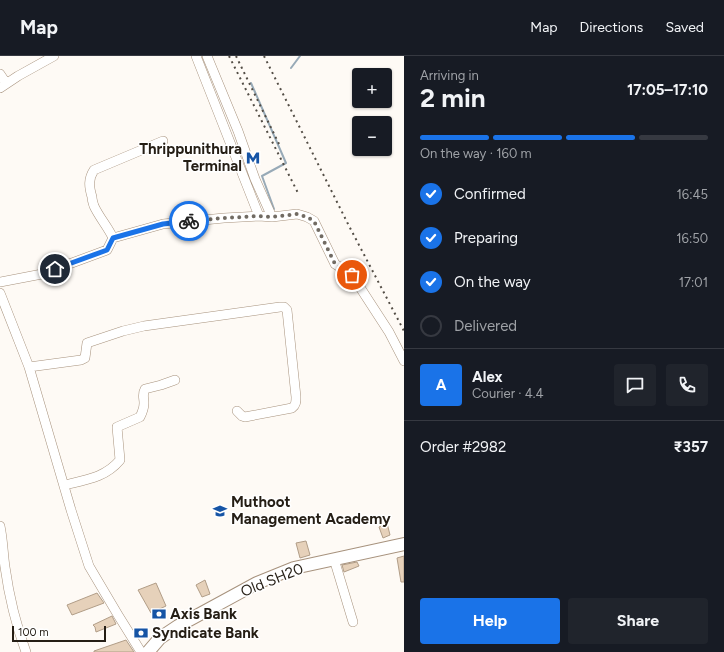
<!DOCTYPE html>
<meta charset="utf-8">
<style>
:root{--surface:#171b24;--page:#20242c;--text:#f1f3f6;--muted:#9ea1a6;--line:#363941;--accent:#1a73e8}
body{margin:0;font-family:Figtree,sans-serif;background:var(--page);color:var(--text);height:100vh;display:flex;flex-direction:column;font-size:15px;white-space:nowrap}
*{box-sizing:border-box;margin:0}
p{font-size:13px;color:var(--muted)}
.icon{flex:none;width:22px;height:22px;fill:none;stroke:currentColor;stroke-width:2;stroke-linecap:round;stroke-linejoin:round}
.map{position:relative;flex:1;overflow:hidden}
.panel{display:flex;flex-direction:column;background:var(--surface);width:320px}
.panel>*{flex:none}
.fabs{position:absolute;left:352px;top:12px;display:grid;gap:8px}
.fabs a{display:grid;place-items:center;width:40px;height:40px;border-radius:4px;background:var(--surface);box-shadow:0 1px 3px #0004;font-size:20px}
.scale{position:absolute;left:12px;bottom:10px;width:94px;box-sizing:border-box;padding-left:4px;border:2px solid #251e15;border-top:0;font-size:11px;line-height:14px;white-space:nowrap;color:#251e15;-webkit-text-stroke:3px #fff;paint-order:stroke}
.pin{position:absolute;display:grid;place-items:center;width:34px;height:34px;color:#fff;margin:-17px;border:2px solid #fff;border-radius:50%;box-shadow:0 1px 4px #0007}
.courier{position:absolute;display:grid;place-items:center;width:40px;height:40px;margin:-20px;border:3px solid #1a73e8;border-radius:50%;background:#fff;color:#222;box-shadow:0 1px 5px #0007}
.head em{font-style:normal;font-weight:700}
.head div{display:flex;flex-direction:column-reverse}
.head{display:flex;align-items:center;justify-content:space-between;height:68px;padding:0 16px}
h1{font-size:26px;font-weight:700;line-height:30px}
.bar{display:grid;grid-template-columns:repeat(4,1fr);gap:6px 4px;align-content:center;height:48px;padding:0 16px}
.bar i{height:5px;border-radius:3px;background:var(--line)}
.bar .selected{background:var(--accent)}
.bar p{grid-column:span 4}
.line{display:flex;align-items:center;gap:10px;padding:0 16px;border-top:1px solid var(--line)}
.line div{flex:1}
.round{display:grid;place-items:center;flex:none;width:42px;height:42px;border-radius:4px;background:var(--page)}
ol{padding:0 16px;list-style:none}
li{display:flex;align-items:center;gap:12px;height:44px}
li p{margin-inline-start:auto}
li .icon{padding:4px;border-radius:50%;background:var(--accent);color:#fff;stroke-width:4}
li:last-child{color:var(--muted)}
li i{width:22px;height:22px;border:2px solid var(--line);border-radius:50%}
.primary-button{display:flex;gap:8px;margin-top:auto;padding:8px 16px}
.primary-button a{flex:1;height:46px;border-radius:4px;background:var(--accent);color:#fff;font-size:16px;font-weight:700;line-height:46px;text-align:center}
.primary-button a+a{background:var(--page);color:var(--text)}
header{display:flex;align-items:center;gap:24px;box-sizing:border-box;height:56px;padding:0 20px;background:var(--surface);border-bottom:1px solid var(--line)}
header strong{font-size:19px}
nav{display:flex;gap:22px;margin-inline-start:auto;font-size:14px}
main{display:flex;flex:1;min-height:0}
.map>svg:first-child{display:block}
</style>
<header>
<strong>Map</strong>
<nav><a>Map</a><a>Directions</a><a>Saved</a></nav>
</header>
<main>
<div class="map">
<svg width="404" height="596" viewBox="0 0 404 596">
<rect width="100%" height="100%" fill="#fefaf5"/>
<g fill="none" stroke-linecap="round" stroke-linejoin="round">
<path stroke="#98aab7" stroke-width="2" d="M291,12L300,0
M251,27L286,107L262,120L274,153"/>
</g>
<path fill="#e6d1ba" stroke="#b19d87" d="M387,467L390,479L383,482L379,471Z
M306,485L310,499L300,502L296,487Z
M404,500V526H401L397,502Z
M357,506L359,510L344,516L342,509Z
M205,524L210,538L202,541L196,529Z
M156,527L166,550L151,557L138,534Z
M97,537L104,547L72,559L67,549Z
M112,560L116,568L96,576L95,571L93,569Z
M126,584L134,596H94V595Z"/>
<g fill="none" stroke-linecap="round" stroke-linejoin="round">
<defs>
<path id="minor" d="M196,0L259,160
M207,0L238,75L255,123L272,161
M0,18L6,27
M0,32L18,20L54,0
M113,182C108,171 99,161 94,150C93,147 92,144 92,141C89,131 88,123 94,114L163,85
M0,226L42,218L107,194L113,182L163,168L224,162L259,160L272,161L297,158L307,161L314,165L335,208L352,219L389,276L404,305
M0,237L29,311L71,454L89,510L118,559L141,596
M29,311L81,304L85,302L87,287L123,275L144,270L280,251H284L287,254L296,341C296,346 296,349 292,352L245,361L242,360L237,355
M64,429C85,424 105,422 120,404L117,371L140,361C142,357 144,352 144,347C144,342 142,338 145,333L161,329L175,324
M0,470C3,484 3,497 5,511C9,540 16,569 26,596
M334,503L353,566"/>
<path id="major" d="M148,596L160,582L178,570L257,527L294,512L404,488"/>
</defs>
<use href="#minor" stroke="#a7927d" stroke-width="10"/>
<use href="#major" stroke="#a7927d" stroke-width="14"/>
<use href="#minor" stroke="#fff" stroke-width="9"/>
<use href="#major" stroke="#fff" stroke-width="12"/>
<path stroke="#534d45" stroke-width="2" stroke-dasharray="2 4" stroke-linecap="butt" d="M229,0L298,137
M236,0L279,88
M264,0L348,168L404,275"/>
</g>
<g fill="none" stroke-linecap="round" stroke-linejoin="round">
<path stroke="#716b63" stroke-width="4" stroke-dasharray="0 7.2" d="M189,165L224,162L259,160L272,161L297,158L307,161L314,165L335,208L352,219"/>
<path stroke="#1a73e8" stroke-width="5" d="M55,213L107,194L113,182L163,168L189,165"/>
</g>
<defs>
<symbol id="metro-bare" viewBox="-9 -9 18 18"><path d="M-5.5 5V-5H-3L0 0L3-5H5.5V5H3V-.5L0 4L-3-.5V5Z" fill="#1654a5" stroke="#fff" stroke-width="2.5" paint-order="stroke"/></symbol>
<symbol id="university-bare" viewBox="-9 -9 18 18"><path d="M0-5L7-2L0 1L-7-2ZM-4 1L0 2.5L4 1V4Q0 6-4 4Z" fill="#1654a5" stroke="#fff" stroke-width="2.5" paint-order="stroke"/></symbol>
<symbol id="bank-bare" viewBox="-9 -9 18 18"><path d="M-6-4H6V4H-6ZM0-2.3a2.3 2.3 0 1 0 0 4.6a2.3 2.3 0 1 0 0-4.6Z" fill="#1654a5" stroke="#fff" stroke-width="2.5" paint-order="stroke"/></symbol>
</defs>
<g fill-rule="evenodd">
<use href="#metro-bare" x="243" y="92" width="20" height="20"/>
<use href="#university-bare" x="210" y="445" width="20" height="20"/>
<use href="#bank-bare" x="149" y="548" width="20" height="20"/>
<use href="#bank-bare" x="131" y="567" width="20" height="20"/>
</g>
<g text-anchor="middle" stroke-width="3" stroke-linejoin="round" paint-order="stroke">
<g font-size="15" font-weight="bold" fill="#251e15" stroke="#fff" text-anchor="start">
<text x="242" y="98" text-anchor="end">Thrippunithura<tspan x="242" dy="17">Terminal</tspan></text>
<text x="231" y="451">Muthoot<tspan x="231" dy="17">Management Academy</tspan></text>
<text x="170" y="563">Axis Bank</text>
<text x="152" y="582">Syndicate Bank</text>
</g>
<g font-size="15" fill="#251e15" stroke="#fff">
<text transform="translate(272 524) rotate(-22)" y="5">Old SH20</text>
</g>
</g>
</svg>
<div class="fabs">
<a>+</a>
<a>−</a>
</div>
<div class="scale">100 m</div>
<div class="pin" style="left:352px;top:219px;background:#ea580c"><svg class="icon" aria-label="bag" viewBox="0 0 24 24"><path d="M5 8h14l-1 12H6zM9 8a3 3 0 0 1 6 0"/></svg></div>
<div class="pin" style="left:55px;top:213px;background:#1f2937"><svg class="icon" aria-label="home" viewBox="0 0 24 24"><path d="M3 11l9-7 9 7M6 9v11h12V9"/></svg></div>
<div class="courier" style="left:189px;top:165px"><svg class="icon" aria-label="bike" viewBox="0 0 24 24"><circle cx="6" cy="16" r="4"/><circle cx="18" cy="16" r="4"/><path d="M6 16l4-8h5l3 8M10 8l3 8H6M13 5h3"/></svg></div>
</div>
<section class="panel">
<div class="head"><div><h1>2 min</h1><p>Arriving in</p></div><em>17:05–17:10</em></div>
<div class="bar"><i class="selected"></i><i class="selected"></i><i class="selected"></i><i></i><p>On the way · 160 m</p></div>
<ol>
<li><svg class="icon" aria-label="check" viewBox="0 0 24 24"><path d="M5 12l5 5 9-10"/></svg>Confirmed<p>16:45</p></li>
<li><svg class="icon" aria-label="check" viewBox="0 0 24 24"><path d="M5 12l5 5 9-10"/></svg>Preparing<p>16:50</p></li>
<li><svg class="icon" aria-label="check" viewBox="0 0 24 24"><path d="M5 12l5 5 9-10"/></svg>On the way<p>17:01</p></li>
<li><i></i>Delivered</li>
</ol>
<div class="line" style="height:72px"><b class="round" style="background:var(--accent);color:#fff">A</b><div><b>Alex</b><p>Courier · 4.4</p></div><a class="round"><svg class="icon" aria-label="chat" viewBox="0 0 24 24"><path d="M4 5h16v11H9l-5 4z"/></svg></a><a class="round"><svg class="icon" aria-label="phone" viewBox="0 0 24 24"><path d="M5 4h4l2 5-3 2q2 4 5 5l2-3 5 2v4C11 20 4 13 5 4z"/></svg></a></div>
<div class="line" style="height:52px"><div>Order #2982</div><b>₹357</b></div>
<div class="primary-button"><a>Help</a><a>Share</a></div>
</section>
</main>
